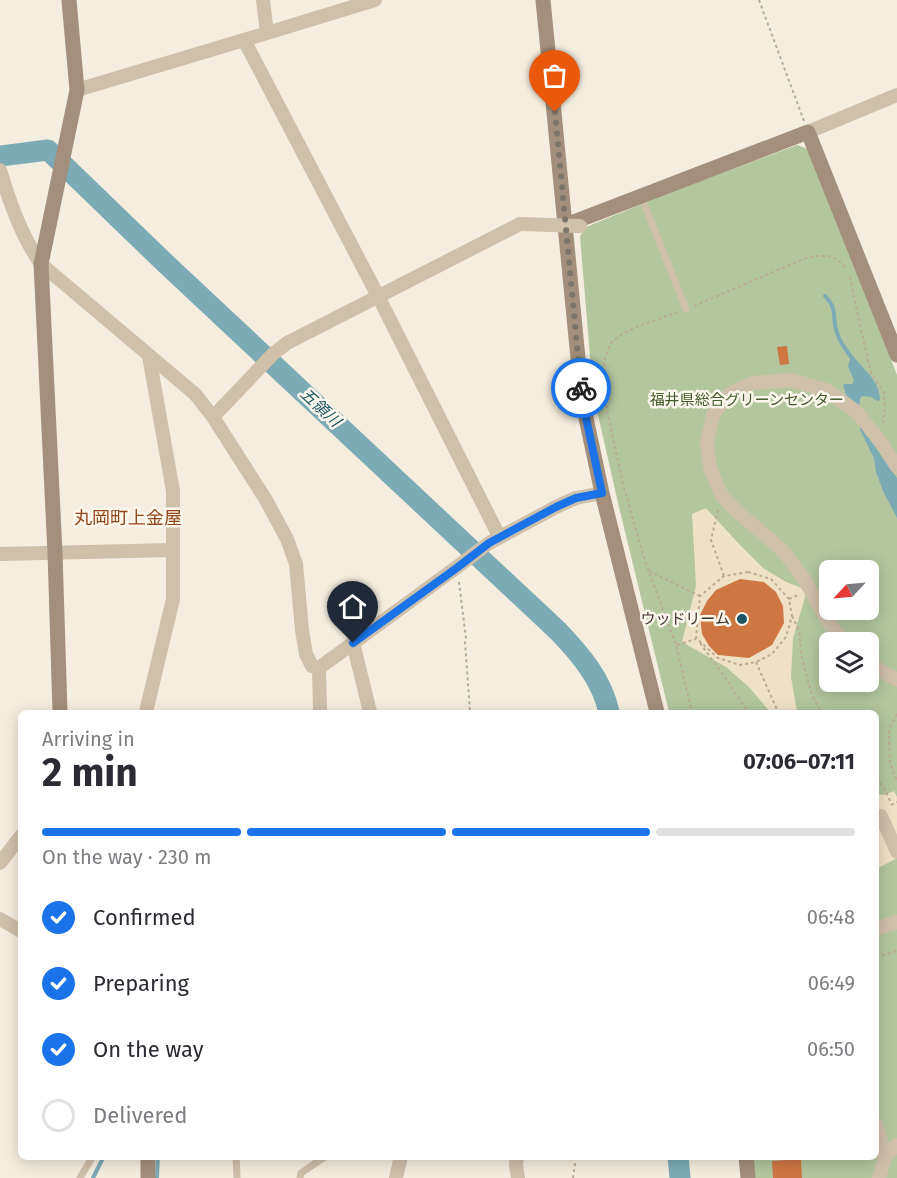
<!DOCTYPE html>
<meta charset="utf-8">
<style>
:root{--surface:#fff;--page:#f2f2f3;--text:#2b2b33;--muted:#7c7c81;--line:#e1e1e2;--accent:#1a73e8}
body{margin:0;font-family:"Fira Sans","Noto Sans JP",sans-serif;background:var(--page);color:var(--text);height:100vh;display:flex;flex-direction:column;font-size:22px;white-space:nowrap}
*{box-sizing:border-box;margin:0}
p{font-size:20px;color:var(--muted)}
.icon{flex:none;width:33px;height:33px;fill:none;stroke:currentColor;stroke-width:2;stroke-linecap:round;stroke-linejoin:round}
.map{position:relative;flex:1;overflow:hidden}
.side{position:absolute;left:18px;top:710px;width:861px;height:450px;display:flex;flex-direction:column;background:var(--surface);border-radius:9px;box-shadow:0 3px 15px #0003}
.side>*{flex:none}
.needle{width:39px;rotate:244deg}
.controls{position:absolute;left:819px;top:560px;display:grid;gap:12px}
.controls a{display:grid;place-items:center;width:60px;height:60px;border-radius:9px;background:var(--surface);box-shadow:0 3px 15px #0003;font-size:30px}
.pin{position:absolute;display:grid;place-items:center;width:51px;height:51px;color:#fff;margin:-62px -26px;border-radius:50% 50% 50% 0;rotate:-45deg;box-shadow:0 0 6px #0007}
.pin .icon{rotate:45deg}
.courier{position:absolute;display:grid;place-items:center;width:60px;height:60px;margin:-30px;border:4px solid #1a73e8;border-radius:50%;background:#fff;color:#222;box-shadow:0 2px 8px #0007}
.head em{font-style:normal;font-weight:700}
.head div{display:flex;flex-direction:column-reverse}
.head{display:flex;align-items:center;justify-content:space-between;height:102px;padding:0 24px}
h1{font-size:39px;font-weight:700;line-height:45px}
.bar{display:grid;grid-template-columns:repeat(4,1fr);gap:9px 6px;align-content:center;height:72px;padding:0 24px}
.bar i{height:8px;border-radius:4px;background:var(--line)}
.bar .current{background:var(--accent)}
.bar p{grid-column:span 4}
ol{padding:0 24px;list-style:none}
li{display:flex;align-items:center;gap:18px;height:66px}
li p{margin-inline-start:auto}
li .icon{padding:6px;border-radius:50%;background:var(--accent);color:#fff;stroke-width:4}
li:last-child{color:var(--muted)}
li i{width:33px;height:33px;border:3px solid var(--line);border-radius:50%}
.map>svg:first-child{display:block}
</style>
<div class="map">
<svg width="897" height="1178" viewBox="0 0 897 1178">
<rect width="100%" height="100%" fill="#f5eee0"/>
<path fill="#b3c69e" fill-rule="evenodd" d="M797,145L811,150L897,375V1178H754L753,1157L876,1156V712H669L618,503L593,393L580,236L586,227L671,192ZM830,570H868V609H830ZM830,642H868V681H830Z"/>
<path fill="#eee1c6" d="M706,508L739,544L763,568L786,582L807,590L793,638L791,677L797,712H770L749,687L726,667L682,642L696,586L692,514Z
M894,791L897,797V858L876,869V794L884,795Z"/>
<path fill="#7cabb5" d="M854,357C864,370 880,381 880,400L877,401L871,397L862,396L860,399L859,407L847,397L843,385L845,384H852L854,381L848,366L850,359Z
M869,438L897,478V518L883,491L876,472L874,458L865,440Z"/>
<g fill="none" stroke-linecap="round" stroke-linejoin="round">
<path stroke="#7cabb5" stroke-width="4" d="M825,296C839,311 831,316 837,333C840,343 846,350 852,358
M862,429L867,439
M93,1178L104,1156
M157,1178L158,1156"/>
<path stroke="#7cabb5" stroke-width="21" d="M0,156L48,150L165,263L558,631C581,655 602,680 609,712
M678,1156L680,1178"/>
</g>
<path fill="#cf7743" d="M787,346L789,364L780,365L777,347Z
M740,579L764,582L776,592L783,606L784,623L772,645L749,658L718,655L709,646L702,634L700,615L707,601L716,590Z
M801,1159L802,1178H773L772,1161Z"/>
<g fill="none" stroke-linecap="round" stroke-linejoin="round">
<path stroke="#bbaa94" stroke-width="2" stroke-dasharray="3 3" stroke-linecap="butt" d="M759,0L804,121
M850,277L859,321L871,373L884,393L885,408L883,423
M694,306L808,257C827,255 834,254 847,269
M678,312L636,327L619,336L610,344L604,361L607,410L623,484L643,555L676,645L692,712
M718,510L711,540L724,576
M649,571L700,596
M748,572L771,579L789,599L792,616L786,637L772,654L756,662L740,665L718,658L696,638L700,596L724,576Z
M459,582L466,639L465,642L470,712
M789,599L800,594
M792,616L799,630L802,659L811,692L821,712
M700,643L724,676L748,712
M677,645L696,639
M756,662L778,712
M897,714L889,729L890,763L897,781
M876,778L884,788L892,805
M891,805L897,802
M876,957L897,951
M573,1178L576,1156"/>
<path stroke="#cfc0aa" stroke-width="7" d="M641,196L686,309
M236,1156L237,1178
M80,1178L93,1156
M300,1178L301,1173L326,1156"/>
<path stroke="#cfc0aa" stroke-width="14" d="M263,0L267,33
M244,40L378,296L499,536
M77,90L244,40L375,0
M808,132L897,95
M0,170C10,203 21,235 41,264L195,394L213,417L266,500L287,539L296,564L302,630L306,654L312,666L319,668L320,712
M213,417L273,354L287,343L520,224
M0,554L173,550
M845,642L832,628L804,579L783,551L739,513L722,496L710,468L707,442L713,415L728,395L752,383L791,380L826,390L857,412L883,445L897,467
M353,643L370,712
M868,663L897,680
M319,668L457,567L489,543L556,507L576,498L602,493
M146,712L173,599V491L149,356
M881,816L897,852
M0,863L21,836
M0,919L21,931
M876,929L897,922
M876,1124L885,1156
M517,1156L516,1165L518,1178
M396,1178L401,1156
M879,1178L885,1156L897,1145"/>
<path stroke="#a38f7b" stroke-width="15" d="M543,0L582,399L602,493L657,712
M566,225L808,132L897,355
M60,712L55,553L41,264L77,90L69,0
M746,1156L748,1178
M148,1178V1156"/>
<path stroke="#cfc0aa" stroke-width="14" d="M520,224L580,226"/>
</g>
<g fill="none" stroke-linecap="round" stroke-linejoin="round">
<path stroke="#7d746a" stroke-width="6" stroke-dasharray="0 10.8" d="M555,112L581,388"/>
<path stroke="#1a73e8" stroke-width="8" d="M353,643L458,567L489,543L556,507L576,498L602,493L582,399L581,388"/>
</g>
<circle fill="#1b5462" stroke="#fcf7ed" stroke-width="2" cx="742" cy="619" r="6"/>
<g text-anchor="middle" stroke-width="5" stroke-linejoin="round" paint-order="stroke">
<g font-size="15" fill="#445c2b" stroke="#fcf7ed">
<text x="747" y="405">福井県総合グリーンセンター</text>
</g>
<g font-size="15" fill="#3c322a" stroke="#fcf7ed" text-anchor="end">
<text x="730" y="624">ウッドリーム</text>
</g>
<g font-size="16" font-style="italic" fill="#1b5462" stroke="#fcf7ed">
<text transform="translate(321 407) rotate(43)" y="6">五領川</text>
</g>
<g font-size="18" fill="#92471c" stroke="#fcf7ed">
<text x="128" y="524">丸岡町上金屋</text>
</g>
</g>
</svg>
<div class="controls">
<a><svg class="needle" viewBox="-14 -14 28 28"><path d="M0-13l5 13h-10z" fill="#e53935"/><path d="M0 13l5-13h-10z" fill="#7c7c81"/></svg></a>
<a><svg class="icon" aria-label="layers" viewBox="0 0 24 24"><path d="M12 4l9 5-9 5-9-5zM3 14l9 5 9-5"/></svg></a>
</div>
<div class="pin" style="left:555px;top:112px;background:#ea580c"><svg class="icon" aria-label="bag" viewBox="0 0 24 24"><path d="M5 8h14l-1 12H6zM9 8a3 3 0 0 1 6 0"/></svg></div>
<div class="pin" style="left:353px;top:643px;background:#1f2937"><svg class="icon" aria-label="home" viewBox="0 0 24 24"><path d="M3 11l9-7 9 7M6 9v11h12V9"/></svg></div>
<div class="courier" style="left:581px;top:388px"><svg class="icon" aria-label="bike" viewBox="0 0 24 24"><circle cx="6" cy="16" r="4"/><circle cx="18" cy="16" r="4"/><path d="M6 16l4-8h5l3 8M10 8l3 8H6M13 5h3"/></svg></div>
<section class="side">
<div class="head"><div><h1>2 min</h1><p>Arriving in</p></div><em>07:06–07:11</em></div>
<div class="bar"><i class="current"></i><i class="current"></i><i class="current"></i><i></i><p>On the way · 230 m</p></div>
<ol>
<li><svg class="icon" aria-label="check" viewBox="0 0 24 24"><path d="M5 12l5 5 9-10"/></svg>Confirmed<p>06:48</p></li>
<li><svg class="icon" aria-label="check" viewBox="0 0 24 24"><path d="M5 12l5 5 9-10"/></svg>Preparing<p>06:49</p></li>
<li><svg class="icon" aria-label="check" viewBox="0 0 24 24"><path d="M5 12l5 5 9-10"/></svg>On the way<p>06:50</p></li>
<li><i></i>Delivered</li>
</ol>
</section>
</div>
